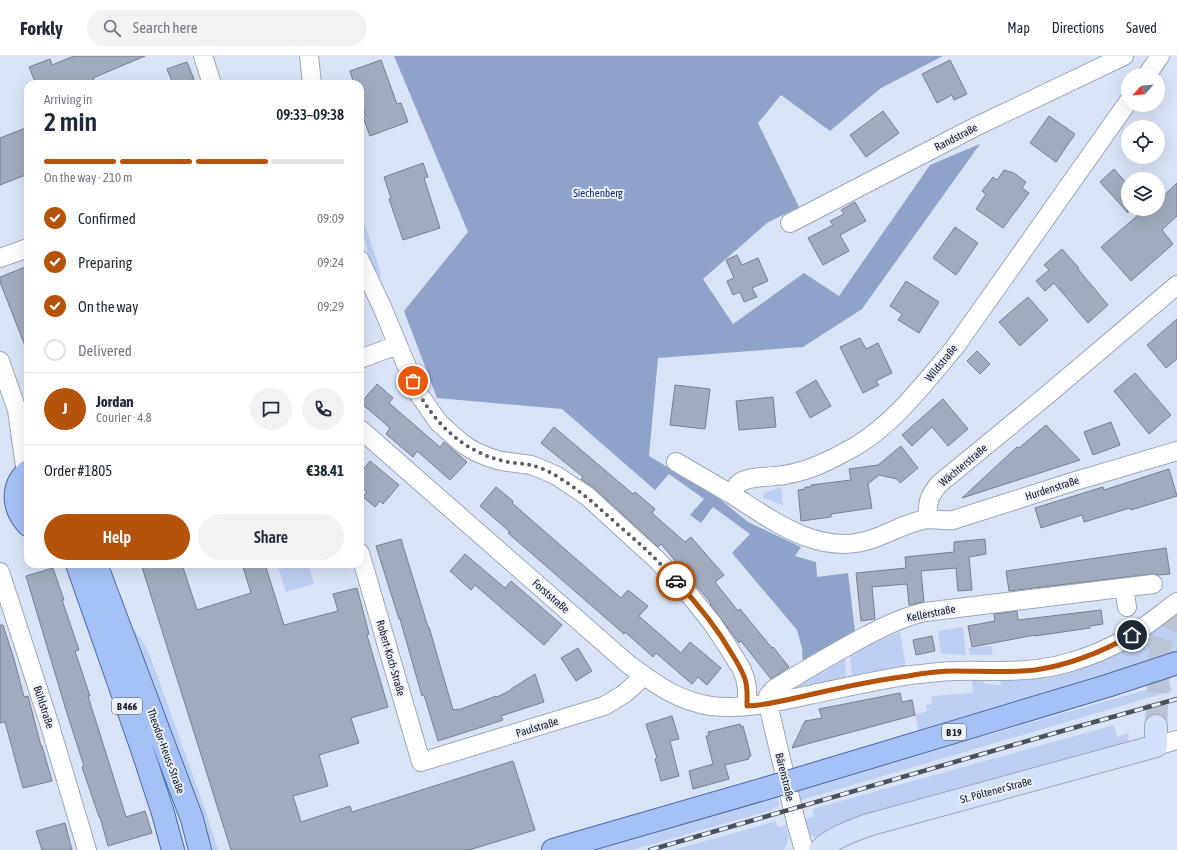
<!DOCTYPE html>
<meta charset="utf-8">
<style>
:root{--surface:#fff;--page:#f2f2f3;--text:#1f2937;--muted:#747a83;--line:#e0e1e3;--accent:#b45309}
body{margin:0;font-family:"Asap Condensed",sans-serif;background:var(--page);color:var(--text);height:100vh;display:flex;flex-direction:column;font-size:15px;white-space:nowrap}
*{box-sizing:border-box;margin:0}
p{font-size:13px;color:var(--muted)}
.icon{flex:none;width:22px;height:22px;fill:none;stroke:currentColor;stroke-width:2;stroke-linecap:round;stroke-linejoin:round}
.map{position:relative;flex:1;overflow:hidden}
.panel{position:absolute;left:24px;top:24px;width:340px;height:488px;display:flex;flex-direction:column;background:var(--surface);border-radius:12px;box-shadow:0 4px 16px #0002}
.panel>*{flex:none}
.needle{width:26px;rotate:243deg}
.controls{position:absolute;left:1121px;top:12px;display:grid;gap:8px}
.controls a{display:grid;place-items:center;width:44px;height:44px;border-radius:50%;background:var(--surface);box-shadow:0 4px 16px #0002;font-size:20px}
.pin{position:absolute;display:grid;place-items:center;width:34px;height:34px;color:#fff;margin:-17px;border:2px solid #fff;border-radius:50%;box-shadow:0 1px 4px #0007}
.courier{position:absolute;display:grid;place-items:center;width:40px;height:40px;margin:-20px;border:3px solid #b45309;border-radius:50%;background:#fff;color:#222;box-shadow:0 1px 5px #0007}
.summary em{font-style:normal;font-weight:600}
.summary div{display:flex;flex-direction:column-reverse}
.summary{display:flex;align-items:center;justify-content:space-between;height:68px;padding:0 20px}
h1{font-size:26px;font-weight:600;line-height:30px}
.bar{display:grid;grid-template-columns:repeat(4,1fr);gap:6px 4px;align-content:center;height:48px;padding:0 20px}
.bar i{height:5px;border-radius:3px;background:var(--line)}
.bar .selected{background:var(--accent)}
.bar p{grid-column:span 4}
.line{display:flex;align-items:center;gap:10px;padding:0 20px;border-top:1px solid var(--line)}
.line div{flex:1}
.round{display:grid;place-items:center;flex:none;width:42px;height:42px;border-radius:21px;background:var(--page)}
ol{padding:0 20px;list-style:none}
li{display:flex;align-items:center;gap:12px;height:44px}
li p{margin-inline-start:auto}
li .icon{padding:4px;border-radius:50%;background:var(--accent);color:#fff;stroke-width:4}
li:last-child{color:var(--muted)}
li i{width:22px;height:22px;border:2px solid var(--line);border-radius:50%}
.cta{display:flex;gap:8px;margin-top:auto;padding:8px 20px}
.cta a{flex:1;height:46px;border-radius:24px;background:var(--accent);color:#fff;font-size:16px;font-weight:600;line-height:46px;text-align:center}
.cta a+a{background:var(--page);color:var(--text)}
header{display:flex;align-items:center;gap:24px;box-sizing:border-box;height:56px;padding:0 20px;background:var(--surface);border-bottom:1px solid var(--line)}
header strong{font-size:19px}
nav{display:flex;gap:22px;margin-inline-start:auto;font-size:14px}
.search{width:280px;height:36px;background:var(--page);display:flex;align-items:center;gap:10px;box-sizing:border-box;padding:0 14px;border-radius:22px;color:var(--muted);font-size:15px}
.map>svg:first-child{display:block}
</style>
<header>
<strong>Forkly</strong>
<div class="search"><svg class="icon" aria-label="search" viewBox="0 0 24 24"><circle cx="10" cy="10" r="6"/><path d="M15 15l6 6"/></svg>Search here</div>
<nav><a>Map</a><a>Directions</a><a>Saved</a></nav>
</header>
<div class="map">
<svg width="1177" height="794" viewBox="0 0 1177 794">
<rect width="100%" height="100%" fill="#d9e3f6"/>
<path fill="#bdd0f3" d="M360,148L367,175L382,220L376,223L360,168Z
M781,431L783,449L763,442L764,437Z
M277,508H308L314,528L286,536Z
M117,554L142,584L149,597L205,753L218,794H211L208,781Z
M1177,558V596L919,676L915,659L927,655L926,649L932,648L931,640L973,637L972,623L984,624V628L1001,629V624L1029,623L1060,618L1109,601L1126,594L1148,580Z
M963,571L966,599L941,598L938,575Z
M900,576L906,611L852,621L850,597Z
M991,590L993,599H970L968,592Z
M845,598L846,622L799,633L796,631L797,626Z
M1170,627L1172,635L798,745L795,737L804,734V731Z
M1114,669L1117,681L1129,677L1128,685L1123,691L817,783L806,776L803,764L814,760L812,753Z
M777,740L780,750L772,752V754L632,794H590Z
M776,765L778,771L786,769L789,783L784,794H673Z"/>
<path fill="#8fa3ca" d="M394,0H943L881,32L830,75L781,39L758,67L799,151L767,167L703,223L733,268L804,217L839,240L930,109L980,88L862,253L803,291L658,302L649,400L716,440L748,466L801,491L795,500L816,506L817,521L848,517L855,575L844,581L846,586L803,611L802,592L797,574L732,497L750,478L713,451L701,467L690,459L704,443L669,418L655,434L562,353L437,342L404,255L468,176Z"/>
<path fill="#a2abbd" stroke="#767f90" d="M74,0H145L93,22L96,28H36L29,11L50,3L52,9Z
M381,4L397,48L401,47L408,66L370,80L363,61L366,60L360,44V28H354L350,15Z
M950,4L967,38L954,44L952,39L937,47L922,18Z
M187,6L194,23L185,28H173L167,13Z
M883,55L899,77L866,101L850,79Z
M1049,60L1075,78L1056,106L1030,87Z
M28,71V118L0,129V82Z
M423,107L428,121L424,122L440,172L403,184L389,143L391,142L384,121Z
M1114,113L1128,129V157L1100,126Z
M1004,114L1014,117L1026,126L1022,132L1029,137L1003,172L976,153L986,138L982,135L993,121L997,124Z
M1177,127V160L1162,174L1173,188L1131,225L1101,191L1144,154L1146,156L1149,153H1158V145Z
M855,146L866,165L840,179L849,195L823,209L808,182L833,169L830,165L844,158L841,154Z
M955,171L978,187L956,219L933,202Z
M1062,193L1079,212L1078,213L1108,249L1088,267L1054,227L1045,235L1036,225L1049,214L1044,209Z
M737,199L742,209L758,202L768,225L752,232L757,241L744,246L740,236L733,239L727,225L734,222L726,204Z
M28,210V295H27L0,226V221Z
M906,225L939,246L919,277L898,264L902,258L890,250Z
M1028,241L1048,264L1020,290L999,266Z
M1177,263V303L1166,312L1147,289Z
M860,282L866,293L878,287L892,317L876,325L879,329L863,337L840,291Z
M977,295L990,308L980,318L967,305Z
M1135,317L1171,359L1149,378L1114,335Z
M816,324L831,350L810,362L796,336Z
M377,328L393,342L389,347L440,391L444,386L467,406L450,424L417,395L413,401L386,378L390,372L361,347Z
M675,329L710,333L705,373L670,369Z
M773,341L776,371L739,374L736,345Z
M943,343L968,373L948,390L932,371L912,390L902,379Z
M1111,366L1120,389L1093,399L1084,376Z
M1046,369L1080,404L962,442L1017,391L1019,392Z
M554,371L633,438L635,436L655,453L652,457L685,486L691,481L724,519L715,526L738,555L740,553L772,592L773,591L789,611L771,623L741,585L739,587L710,548L711,547L661,488L658,491L594,432L581,423L583,421L541,387Z
M901,390L918,412L900,427L897,423L879,419L868,428L872,452L831,458V461L801,465L798,434L805,433V431H811V429L851,424L849,413L878,409Z
M370,405L399,429L383,448L380,445L375,451L363,441L367,436L360,430V418Z
M1169,413L1177,440L1131,454L1130,452L1084,466L1082,459L1041,472L1035,452L1103,431L1104,434Z
M496,431L513,445L512,447L621,542L628,534L648,550L639,560L681,597L690,586L721,612L707,629L698,621L692,628L656,597L653,601L625,576L624,578L593,551L508,477L510,476L480,450Z
M401,483L428,571H429L453,654L458,653V654L496,640L497,641L511,634V633L535,618L544,646L501,660L503,664L485,670L438,685L424,639L422,640L400,563H399L376,490Z
M985,483L986,498L969,501L972,534L958,535L956,512L921,515L924,546L909,549L907,528L872,531L875,563L861,565L856,517L906,512L905,501L954,496V486Z
M1166,492L1170,518L1159,519L1152,518L1009,535L1006,515Z
M465,498L505,532L511,525L562,569L544,589L475,529L471,534L450,515Z
M141,508H182L197,554L251,537L242,508H265L284,569L338,555L333,538L357,532L369,578L367,579L388,651L351,662L359,687L319,699L328,730L293,740L301,766L350,750L352,756L513,705L535,774L469,794H231Z
M53,512L64,544H62L79,594L75,595L90,640H88L126,761L145,755L152,777L108,790L100,761H99L82,711L84,710L66,654L26,520Z
M1101,554L1103,568L1090,570V572L1035,580V579L972,591L968,570L995,565L994,558L1017,555L1018,564Z
M0,569H3L14,603L24,641L28,640L41,690H42L52,725L23,732L5,666L0,667Z
M932,580L935,595L916,599L913,584Z
M578,592L592,615L576,625L561,602Z
M900,637L902,646L912,644L915,659L792,692L805,665L822,662L819,653Z
M672,660L679,683L670,685L679,720L661,725L655,703L657,702L646,668Z
M740,668L741,671L743,670L751,700L748,701L749,703L725,709L729,723L693,733L689,715L713,708L706,680H709L708,676Z
M65,767L72,794H42L36,775Z"/>
<g fill="none" stroke-linecap="round" stroke-linejoin="round">
<path stroke="#bbc4d5" stroke-width="22" stroke-dasharray="22 11" stroke-linecap="butt" d="M1156,670L1160,592C1163,578 1169,567 1177,555"/>
<defs>
<path id="street" d="M203,0L212,28
M309,0L312,28
M1147,19L1160,0
M790,167L973,72L1124,0
M0,202L28,192
M360,204L382,251L418,337L439,367L463,388L474,395L488,401L501,405L531,409L544,414L557,420L587,440L657,504L688,537L712,567L728,591L741,612L745,622L747,632V650
M360,303L397,289
M0,305L17,354L26,417
M360,373L628,608C654,627 677,645 711,650C744,654 777,646 809,639C843,632 876,624 910,619C925,618 940,615 955,615C994,614 1029,618 1067,607C1089,601 1111,592 1130,580C1147,570 1162,557 1177,546
M676,406L731,438C733,435 736,431 738,428C748,420 762,422 774,420C781,420 790,418 798,416C818,411 838,400 856,390C896,366 925,326 955,291L1128,46
M731,438C772,464 818,500 869,484C889,478 907,466 927,463C928,447 928,441 939,428L1046,340L1177,229
M927,463C936,463 944,465 953,464L1072,426L1177,395
M360,497L421,706L604,650L624,638L644,620
M0,516L50,670L87,794
M1124,532L1127,551
M1156,690L1177,684
M804,794L796,766L767,644L768,640L774,633C802,616 831,599 860,583C881,572 902,561 925,556L1153,528"/>
<path id="secondary" d="M820,794C834,781 850,776 868,769L1156,690V670"/>
<path id="primary" d="M28,415C10,431 13,453 28,469
M77,508L142,693L163,757L173,794
M96,508L192,763L200,794
M801,722L1107,630L1177,607
M553,794L774,730"/>
</defs>
<use href="#street" stroke="#9ca6b8" stroke-width="20"/>
<use href="#secondary" stroke="#9ca6b8" stroke-width="24"/>
<use href="#primary" stroke="#4b6aa5" stroke-width="24"/>
<use href="#street" stroke="#fff" stroke-width="18"/>
<use href="#secondary" stroke="#d2e0fa" stroke-width="22"/>
<use href="#primary" stroke="#a5c0f5" stroke-width="22"/>
<defs>
<path id="rail" d="M650,794L1055,677L1177,643"/>
</defs>
<use href="#rail" stroke="#4b515a" stroke-width="4.5"/>
<use href="#rail" stroke="#eaf0fc" stroke-width="3" stroke-dasharray="9" stroke-linecap="butt"/>
<defs>
<path id="primary-bridge" d="M774,730L801,722"/>
</defs>
<use href="#primary-bridge" stroke="#4b6aa5" stroke-width="24" stroke-linecap="butt"/>
<use href="#primary-bridge" stroke="#a5c0f5" stroke-width="22"/>
</g>
<g fill="none" stroke-linecap="round" stroke-linejoin="round">
<path stroke="#585e69" stroke-width="4" stroke-dasharray="0 7.2" d="M413,325C429,362 460,394 500,404C509,407 520,407 530,409C539,411 549,415 558,421C580,434 598,451 617,468C638,486 658,504 676,525"/>
<path stroke="#b45309" stroke-width="5" d="M676,525C697,547 717,572 732,598C737,606 742,614 745,623C748,632 747,641 747,650C769,649 791,643 813,638C844,631 876,624 908,620C924,617 940,615 956,615C982,615 1009,617 1035,614C1069,609 1102,596 1132,579"/>
</g>
<g text-anchor="middle" stroke-width="4" stroke-linejoin="round" paint-order="stroke">
<g fill="#eaf0fc" stroke="#545860" stroke-width="1">
<rect x="112" y="642" width="30" height="16" rx="3"/>
<rect x="942" y="668" width="24" height="16" rx="3"/>
</g>
<g font-size="10" font-weight="bold" fill="#13171d">
<text x="127" y="654">B 466</text>
<text x="954" y="680">B 19</text>
</g>
<g font-size="11" fill="#13171d" stroke="#eaf0fc">
<text transform="translate(956 81) rotate(-27)" y="4">Randstraße</text>
<text transform="translate(941 307) rotate(-51)" y="4">Wildstraße</text>
<text transform="translate(963 409) rotate(-40)" y="4">Wächterstraße</text>
<text transform="translate(1052 432) rotate(-18)" y="4">Hurdenstraße</text>
<text transform="translate(551 540) rotate(41)" y="4">Forststraße</text>
<text transform="translate(931 557) rotate(-11)" y="4">Kellerstraße</text>
<text transform="translate(391 602) rotate(74)" y="4">Robert-Koch-Straße</text>
<text transform="translate(44 651) rotate(72)" y="4">Bühlstraße</text>
<text transform="translate(537 671) rotate(-17)" y="4">Paulstraße</text>
<text transform="translate(166 695) rotate(70)" y="4">Theodor-Heuss-Straße</text>
<text transform="translate(785 721) rotate(76)" y="4">Bärenstraße</text>
<text transform="translate(996 734) rotate(-15)" y="4">St. Pöltener Straße</text>
</g>
<g font-size="11" fill="#102656" stroke="#eaf0fc">
<text x="598" y="141">Siechenberg</text>
</g>
</g>
</svg>
<div class="controls">
<a><svg class="needle" viewBox="-14 -14 28 28"><path d="M0-13l5 13h-10z" fill="#e53935"/><path d="M0 13l5-13h-10z" fill="#747a83"/></svg></a>
<a><svg class="icon" aria-label="locate" viewBox="0 0 24 24"><circle cx="12" cy="12" r="6"/><path d="M12 2v4M12 18v4M2 12h4M18 12h4"/></svg></a>
<a><svg class="icon" aria-label="layers" viewBox="0 0 24 24"><path d="M12 4l9 5-9 5-9-5zM3 14l9 5 9-5"/></svg></a>
</div>
<div class="pin" style="left:413px;top:325px;background:#ea580c"><svg class="icon" aria-label="bag" viewBox="0 0 24 24"><path d="M5 8h14l-1 12H6zM9 8a3 3 0 0 1 6 0"/></svg></div>
<div class="pin" style="left:1132px;top:579px;background:#1f2937"><svg class="icon" aria-label="home" viewBox="0 0 24 24"><path d="M3 11l9-7 9 7M6 9v11h12V9"/></svg></div>
<div class="courier" style="left:676px;top:525px"><svg class="icon" aria-label="car" viewBox="0 0 24 24"><path d="M5 17H2v-5l4-1 3-4h7l3 4 3 1v5h-3M9 17h6M6 11h13"/><circle cx="7" cy="17" r="2"/><circle cx="17" cy="17" r="2"/></svg></div>
<section class="panel">
<div class="summary"><div><h1>2 min</h1><p>Arriving in</p></div><em>09:33–09:38</em></div>
<div class="bar"><i class="selected"></i><i class="selected"></i><i class="selected"></i><i></i><p>On the way · 210 m</p></div>
<ol>
<li><svg class="icon" aria-label="check" viewBox="0 0 24 24"><path d="M5 12l5 5 9-10"/></svg>Confirmed<p>09:09</p></li>
<li><svg class="icon" aria-label="check" viewBox="0 0 24 24"><path d="M5 12l5 5 9-10"/></svg>Preparing<p>09:24</p></li>
<li><svg class="icon" aria-label="check" viewBox="0 0 24 24"><path d="M5 12l5 5 9-10"/></svg>On the way<p>09:29</p></li>
<li><i></i>Delivered</li>
</ol>
<div class="line" style="height:72px"><b class="round" style="background:var(--accent);color:#fff">J</b><div><b>Jordan</b><p>Courier · 4.8</p></div><a class="round"><svg class="icon" aria-label="chat" viewBox="0 0 24 24"><path d="M4 5h16v11H9l-5 4z"/></svg></a><a class="round"><svg class="icon" aria-label="phone" viewBox="0 0 24 24"><path d="M5 4h4l2 5-3 2q2 4 5 5l2-3 5 2v4C11 20 4 13 5 4z"/></svg></a></div>
<div class="line" style="height:52px"><div>Order #1805</div><b>€38.41</b></div>
<div class="cta"><a>Help</a><a>Share</a></div>
</section>
</div>
